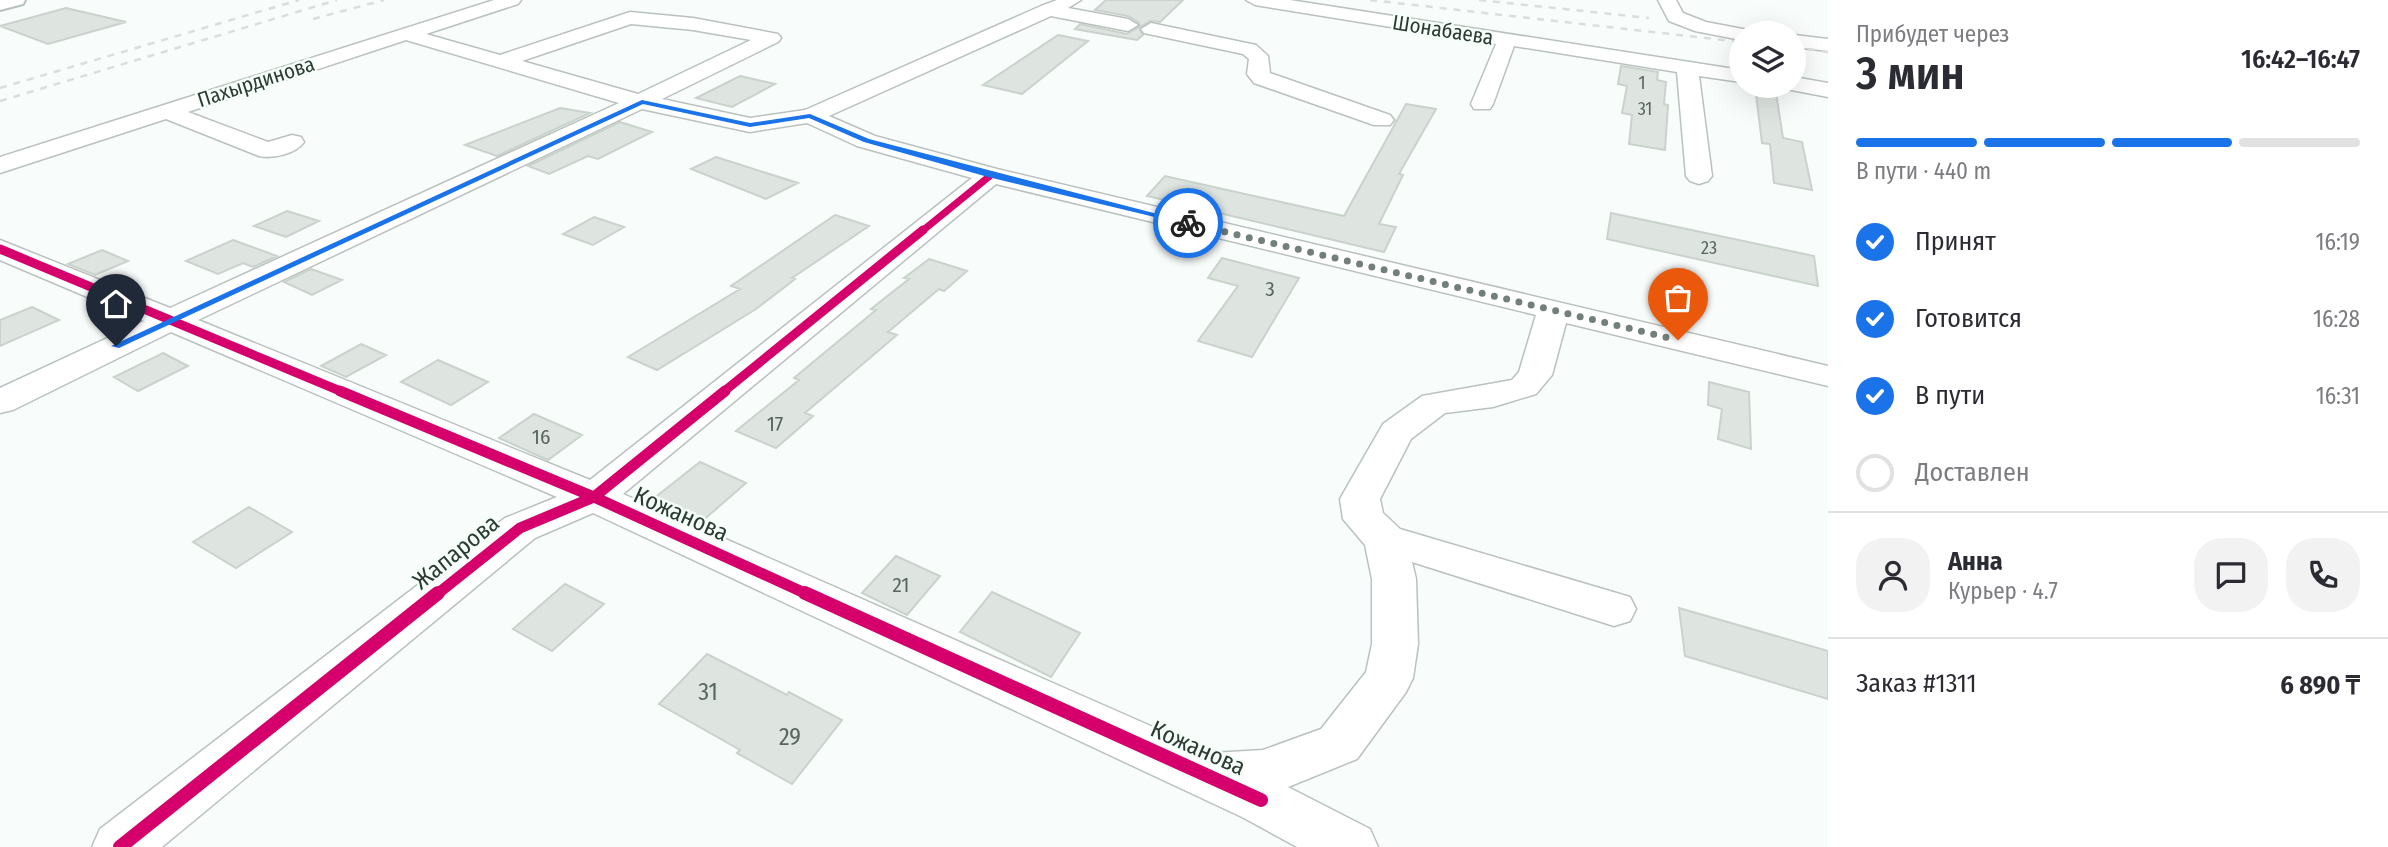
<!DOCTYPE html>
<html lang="ru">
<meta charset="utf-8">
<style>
:root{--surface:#fff;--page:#f2f2f3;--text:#2b2b33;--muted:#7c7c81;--line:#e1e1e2;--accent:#1a73e8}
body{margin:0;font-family:"Fira Sans Condensed",sans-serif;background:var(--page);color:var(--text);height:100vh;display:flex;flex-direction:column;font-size:26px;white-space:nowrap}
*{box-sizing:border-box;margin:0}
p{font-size:23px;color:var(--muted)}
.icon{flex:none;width:38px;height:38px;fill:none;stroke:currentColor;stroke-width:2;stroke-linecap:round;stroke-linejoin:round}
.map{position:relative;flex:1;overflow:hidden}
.drawer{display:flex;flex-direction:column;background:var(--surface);width:560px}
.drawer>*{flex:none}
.controls{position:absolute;left:1729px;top:21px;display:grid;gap:14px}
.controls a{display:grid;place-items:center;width:77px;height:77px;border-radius:50%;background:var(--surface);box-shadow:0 7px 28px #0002;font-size:35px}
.pin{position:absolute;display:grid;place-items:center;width:60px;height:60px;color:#fff;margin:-72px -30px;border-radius:50% 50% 50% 0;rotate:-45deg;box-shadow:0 0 7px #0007}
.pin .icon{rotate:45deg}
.courier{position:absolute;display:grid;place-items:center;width:70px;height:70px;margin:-35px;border:5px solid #1a73e8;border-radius:50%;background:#fff;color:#222;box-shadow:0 2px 9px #0007}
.headline em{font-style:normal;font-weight:600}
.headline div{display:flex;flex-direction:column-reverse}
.headline{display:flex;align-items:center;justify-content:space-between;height:119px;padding:0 28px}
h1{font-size:46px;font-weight:600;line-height:52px}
.bar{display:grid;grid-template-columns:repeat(4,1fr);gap:10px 7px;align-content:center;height:84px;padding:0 28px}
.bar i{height:9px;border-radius:5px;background:var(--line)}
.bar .current{background:var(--accent)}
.bar p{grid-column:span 4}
.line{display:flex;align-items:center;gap:18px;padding:0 28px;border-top:2px solid var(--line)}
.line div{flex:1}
.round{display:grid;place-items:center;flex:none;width:74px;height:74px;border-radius:28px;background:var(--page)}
ol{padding:0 28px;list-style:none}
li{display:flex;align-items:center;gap:21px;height:77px}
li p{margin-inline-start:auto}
li .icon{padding:7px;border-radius:50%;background:var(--accent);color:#fff;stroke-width:4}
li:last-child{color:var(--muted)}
li i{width:38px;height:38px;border:4px solid var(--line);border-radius:50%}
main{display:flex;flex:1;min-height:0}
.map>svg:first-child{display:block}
</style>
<main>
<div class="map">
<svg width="1828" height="847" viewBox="0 0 1828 847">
<rect width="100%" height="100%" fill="#f8fcfa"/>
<path fill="#dee5e0" stroke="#cad2cc" stroke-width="2" d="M1106,0H1183L1160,22L1150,21L1140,27L1139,23L1128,16L1095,10Z
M66,8L126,22L48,44L0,26Z
M1080,24L1127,34L1139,27L1143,35L1137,40L1075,29Z
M1058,35L1088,41L1022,94L983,85Z
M1621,66L1658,72L1657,80L1666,82L1664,104L1668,105L1665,150L1629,144L1632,115L1622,113L1627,86L1618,84Z
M740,76L775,84L732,107L696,98Z
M1755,86H1775L1783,138L1802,142L1812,190L1774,183L1770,144L1762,143Z
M1406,104L1436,109L1399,174L1403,175L1379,224L1396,227L1384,252L1147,196L1165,176L1344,216Z
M560,108L590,113L497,156L465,145Z
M620,122L652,132L598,159L588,156L549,174L528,166Z
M716,157L798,183L766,199L691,169Z
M287,211L319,221L286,237L254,226Z
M1611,213L1814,256L1818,286L1607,239Z
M835,215L869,226L792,278L795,279L756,309L657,370L628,357L740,289L731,286Z
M594,217L624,227L593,245L563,234Z
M233,240L277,256L253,267L243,263L218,274L186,261Z
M102,250L128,261L95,275L68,264Z
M1222,258L1299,278L1252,357L1198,341L1238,286L1208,278Z
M929,259L967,271L944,291L939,289L888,332L897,335L805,413L813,416L776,448L736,431L799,380L794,378L876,310L871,309L909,279L904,278Z
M311,269L342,280L312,295L284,282Z
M32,307L59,320L0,346V320Z
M361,344L386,355L346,377L321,366Z
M163,353L188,366L138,391L114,377Z
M438,360L488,382L451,405L401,382Z
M1709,382L1749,392L1751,449L1718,439L1722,409L1708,405Z
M534,414L582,435L548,460L499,438Z
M700,462L746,483L700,523L653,499Z
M249,507L292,532L236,568L193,542Z
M896,556L940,576L907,615L862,593Z
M565,584L604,604L552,651L513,629Z
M992,592L1080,633L1051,677L960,632Z
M1679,608L1828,651V699L1685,656Z
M707,654L787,695L789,692L842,720L792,784L737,753L740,750L659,704Z"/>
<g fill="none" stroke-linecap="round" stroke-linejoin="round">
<defs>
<path id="minor" d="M494,0H521L518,4L426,34L500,55L630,12L693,18L778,34L781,38L778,42L662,99L750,118L805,110L1041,6L1057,0H1081L1068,8L1128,19L1138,25L1128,31L1051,16L829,116L875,136L997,169L1828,366V386L1566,323L1552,375L1536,394L1493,407L1445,413L1411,439L1380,499L1383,513L1400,529L1630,597L1636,609L1630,621L1614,626L1412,562L1416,579L1418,644L1413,678L1406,692L1357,759L1288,787L1370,829L1378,847H1297L1242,817L593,513L535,538L162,847H92L100,829L505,518L557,497L171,332L13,410L0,413V388L144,321L0,260V240L170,308L619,103L406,40L188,112L268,142L292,135L301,137L304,142C296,154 272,159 259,156L166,119L0,173V157ZM631,24L693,30L751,40L638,94L522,61ZM642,109L750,132L807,123L857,146L972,178L590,480L198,320ZM996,184L1536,315L1519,372L1512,380L1422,396L1383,424L1340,499L1343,519L1365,545L1372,579V644L1366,672L1321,729L1263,750L1212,753L623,494Z
M1246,0H1290L1741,70V82L1699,76L1712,176L1708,181L1699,184L1690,181L1686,176L1677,72L1514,46L1493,104L1490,109H1474L1471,104L1496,44L1255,5Z
M1658,0H1676L1683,13L1706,22L1748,30L1750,33H1741V40L1695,31L1669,21Z
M1151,23L1256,45L1268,56L1270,73L1390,115L1394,120L1390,125H1374L1254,83L1247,74L1249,59L1243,54L1144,33L1141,29Z
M1794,35L1828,39V51L1794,47Z
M1794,77L1828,83V97L1786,89L1784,86H1794Z"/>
<path id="major" d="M0,0H25L23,4L0,10Z"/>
</defs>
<use href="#minor" stroke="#b9c2bf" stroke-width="3"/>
<use href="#major" stroke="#b9c2bf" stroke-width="4"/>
<use href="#minor" fill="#fefffe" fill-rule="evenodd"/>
<use href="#major" fill="#fefffe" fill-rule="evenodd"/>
<path stroke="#dcdddd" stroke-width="2.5" stroke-dasharray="7 7" stroke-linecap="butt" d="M1370,0L1741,42
M1479,0L1649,18
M313,19L384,0
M1794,47L1828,52
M0,88L299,0
M0,101L337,0"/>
<defs>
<path id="cycleway-far3" d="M921,232L991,175"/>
<path id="cycleway-far2" d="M0,249L345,393
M722,393L923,230"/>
<path id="cycleway-far1" d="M340,391L594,497L809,595
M436,595L520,528L594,497L725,391"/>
<path id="cycleway" d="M805,593L1261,800
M120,847L438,593"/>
</defs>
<use href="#cycleway-far3" stroke="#f6fefa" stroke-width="10"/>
<use href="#cycleway-far2" stroke="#f6fefa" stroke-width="12"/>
<use href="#cycleway-far1" stroke="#f6fefa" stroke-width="16"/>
<use href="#cycleway" stroke="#f6fefa" stroke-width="18"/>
<use href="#cycleway-far3" stroke="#d6006c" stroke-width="7"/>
<use href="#cycleway-far2" stroke="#d6006c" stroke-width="9"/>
<use href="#cycleway-far1" stroke="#d6006c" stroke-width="11"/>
<use href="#cycleway" stroke="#d6006c" stroke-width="14"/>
</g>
<path fill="#1a73e8" d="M642,100L750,123L810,114L869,139L1192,223L1188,225L988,177L864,142L809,118L750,127L643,104L119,348L111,346Z"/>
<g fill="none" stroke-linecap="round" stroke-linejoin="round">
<path stroke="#737f7a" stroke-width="7" stroke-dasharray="0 12.6" d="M1188,223L1678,340"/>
</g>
<g text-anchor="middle" stroke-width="5" stroke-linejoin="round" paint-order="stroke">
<g font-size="18" fill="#586660">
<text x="1642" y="89">1</text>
<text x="1645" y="115">31</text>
<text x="1709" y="254">23</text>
</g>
<g font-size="21" fill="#2c3c35" stroke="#f6fefa">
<text transform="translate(1443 30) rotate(9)" y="7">Шонабаева</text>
<text transform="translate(256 82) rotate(-18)" y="7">Пахырдинова</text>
</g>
<g font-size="21" fill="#586660">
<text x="1270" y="296">3</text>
<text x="775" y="431">17</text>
<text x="541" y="444">16</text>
<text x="901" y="592">21</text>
</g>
<g font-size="24" fill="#2c3c35" stroke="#f6fefa">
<text transform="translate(681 514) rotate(24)" y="8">Кожанова</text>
<text transform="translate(456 552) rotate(-39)" y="8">Жапарова</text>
<text transform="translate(1198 748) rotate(24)" y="8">Кожанова</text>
</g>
<g font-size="24" fill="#586660">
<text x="708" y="700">31</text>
<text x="790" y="745">29</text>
</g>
</g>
</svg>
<div class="controls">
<a><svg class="icon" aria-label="layers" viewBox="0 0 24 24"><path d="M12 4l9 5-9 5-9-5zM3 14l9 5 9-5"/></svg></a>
</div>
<div class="pin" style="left:1678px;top:340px;background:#ea580c"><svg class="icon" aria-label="bag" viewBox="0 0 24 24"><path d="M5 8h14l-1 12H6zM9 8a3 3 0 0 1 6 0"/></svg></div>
<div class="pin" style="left:116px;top:346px;background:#1f2937"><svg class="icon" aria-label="home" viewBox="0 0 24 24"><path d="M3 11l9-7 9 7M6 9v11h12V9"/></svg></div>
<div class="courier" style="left:1188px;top:223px"><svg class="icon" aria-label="bike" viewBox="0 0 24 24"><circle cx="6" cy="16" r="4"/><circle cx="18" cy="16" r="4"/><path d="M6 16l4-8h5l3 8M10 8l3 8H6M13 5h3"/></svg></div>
</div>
<section class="drawer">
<div class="headline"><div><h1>3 мин</h1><p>Прибудет через</p></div><em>16:42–16:47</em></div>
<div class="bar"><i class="current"></i><i class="current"></i><i class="current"></i><i></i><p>В пути · 440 m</p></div>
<ol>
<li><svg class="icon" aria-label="check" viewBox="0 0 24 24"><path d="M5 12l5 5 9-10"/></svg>Принят<p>16:19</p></li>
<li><svg class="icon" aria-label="check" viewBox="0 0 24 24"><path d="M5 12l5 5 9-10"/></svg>Готовится<p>16:28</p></li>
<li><svg class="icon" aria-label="check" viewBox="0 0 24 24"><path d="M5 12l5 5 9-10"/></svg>В пути<p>16:31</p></li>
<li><i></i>Доставлен</li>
</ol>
<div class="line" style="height:126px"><a class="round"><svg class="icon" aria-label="person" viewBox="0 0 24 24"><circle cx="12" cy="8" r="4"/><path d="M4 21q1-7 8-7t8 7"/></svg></a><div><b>Анна</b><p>Курьер · 4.7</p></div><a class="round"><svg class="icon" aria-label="chat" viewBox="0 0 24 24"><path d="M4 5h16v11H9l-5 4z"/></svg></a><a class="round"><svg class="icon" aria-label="phone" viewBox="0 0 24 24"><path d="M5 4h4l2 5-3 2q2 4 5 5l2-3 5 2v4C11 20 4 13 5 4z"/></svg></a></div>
<div class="line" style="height:91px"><div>Заказ #1311</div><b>6 890 ₸</b></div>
</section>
</main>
